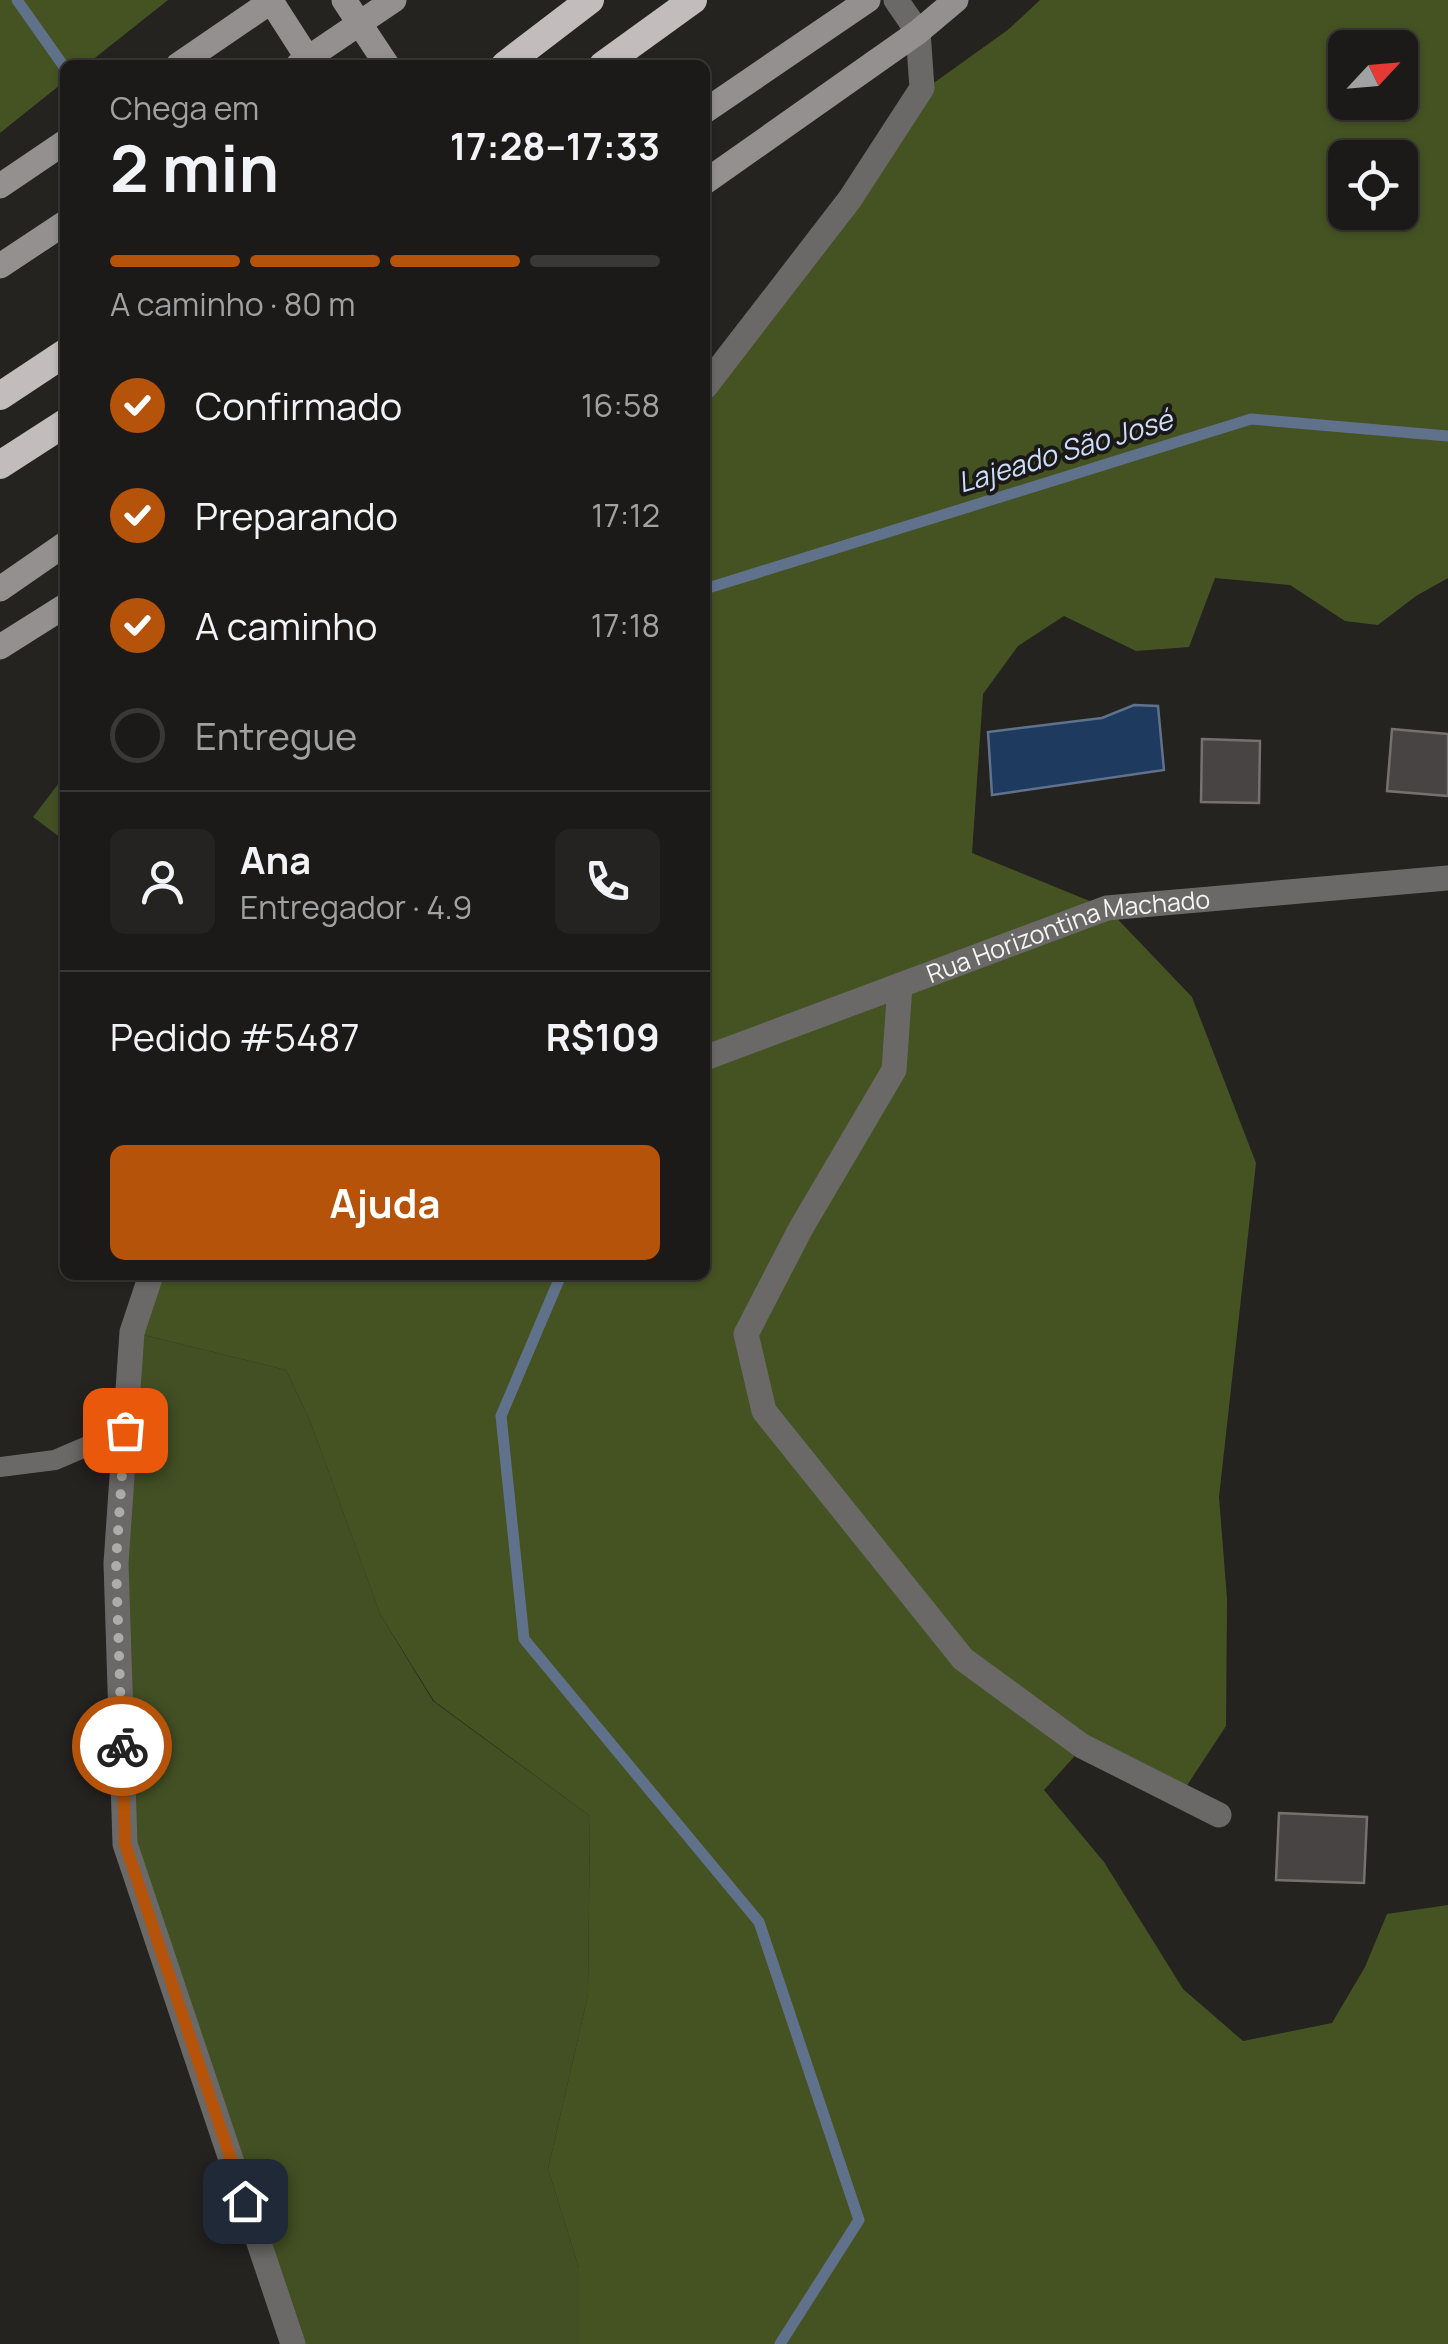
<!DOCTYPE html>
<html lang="pt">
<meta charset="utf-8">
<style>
:root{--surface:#1b1a18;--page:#242321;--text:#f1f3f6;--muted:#a0a1a2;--line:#393837;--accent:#b45309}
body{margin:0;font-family:Manrope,sans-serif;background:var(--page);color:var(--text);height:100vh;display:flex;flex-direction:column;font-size:38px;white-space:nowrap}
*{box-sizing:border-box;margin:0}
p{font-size:32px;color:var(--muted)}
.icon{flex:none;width:55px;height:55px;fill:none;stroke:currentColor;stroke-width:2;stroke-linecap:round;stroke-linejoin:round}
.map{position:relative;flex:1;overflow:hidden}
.sheet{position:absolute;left:60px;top:60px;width:650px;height:1220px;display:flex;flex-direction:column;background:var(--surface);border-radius:15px;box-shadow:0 2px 8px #0004,0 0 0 2px var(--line)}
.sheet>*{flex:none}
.needle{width:65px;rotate:64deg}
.fabs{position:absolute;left:1328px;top:30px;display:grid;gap:20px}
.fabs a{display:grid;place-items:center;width:90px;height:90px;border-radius:15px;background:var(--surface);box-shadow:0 2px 8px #0004,0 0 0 2px var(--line);font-size:50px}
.pin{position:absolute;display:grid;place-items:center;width:85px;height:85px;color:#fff;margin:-42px;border-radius:20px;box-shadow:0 5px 15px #0006}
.courier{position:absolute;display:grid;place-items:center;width:100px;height:100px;margin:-50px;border:8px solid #b45309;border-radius:50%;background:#fff;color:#222;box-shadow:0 2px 12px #0007}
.overview em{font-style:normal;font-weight:700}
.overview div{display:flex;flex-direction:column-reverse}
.overview{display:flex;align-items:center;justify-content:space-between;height:170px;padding:0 50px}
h1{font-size:65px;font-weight:700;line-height:75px}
.bar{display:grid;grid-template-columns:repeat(4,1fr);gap:15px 10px;align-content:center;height:120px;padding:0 50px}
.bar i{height:12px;border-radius:8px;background:var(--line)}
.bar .on{background:var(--accent)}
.bar p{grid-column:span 4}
.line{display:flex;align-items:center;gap:25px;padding:0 50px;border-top:2px solid var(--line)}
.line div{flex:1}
.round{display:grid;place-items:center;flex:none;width:105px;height:105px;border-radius:15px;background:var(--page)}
ol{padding:0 50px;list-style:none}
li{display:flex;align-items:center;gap:30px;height:110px}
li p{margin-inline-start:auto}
li .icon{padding:10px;border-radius:50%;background:var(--accent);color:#fff;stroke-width:4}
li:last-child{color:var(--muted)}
li i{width:55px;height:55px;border:5px solid var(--line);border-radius:50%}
.button{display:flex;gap:20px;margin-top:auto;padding:20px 50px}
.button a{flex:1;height:115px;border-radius:15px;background:var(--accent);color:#fff;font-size:40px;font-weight:700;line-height:115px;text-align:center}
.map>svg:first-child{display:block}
</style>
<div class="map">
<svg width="1448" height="2344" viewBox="0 0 1448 2344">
<rect width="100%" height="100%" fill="#242320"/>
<path fill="#435024" d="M65,775V841L33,817Z
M132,1332L286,1370L311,1423L380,1614L433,1701L590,1816L588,1995L548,2169L579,2268V2344H293L125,1844L116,1563Z"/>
<path fill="#455323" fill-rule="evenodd" d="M0,0H168L86,65H65V81L0,133Z
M1040,0H1448V578L1416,596L1378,625L1345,621L1290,585L1215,578L1189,647L1136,651L1064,616L1018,646L983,694L972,853L1107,908L1192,997L1256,1163L1219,1497L1227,1599L1226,1726L1180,1796L1083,1747L1044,1790L1104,1862L1183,1989L1243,2041L1332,2023L1365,1967L1387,1914L1448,1905V2344H579V2268L548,2169L588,1995L590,1816L434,1701L380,1614L311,1423L286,1370L132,1332L151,1275H705V388L924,90L1009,29ZM1345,48H1400V102H1345ZM1345,158H1400V212H1345Z"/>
<path fill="#1f3a5f" stroke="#60728b" stroke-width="2.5" d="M1134,705L1158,706L1164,770L992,795L988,732L1102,718Z"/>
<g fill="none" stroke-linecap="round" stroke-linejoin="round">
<path stroke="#60728b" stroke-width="11" d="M17,0L65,68
M705,589L1251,419L1448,436
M561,1275L501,1416L524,1639L759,1922L859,2220L780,2344"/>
</g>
<path fill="#484443" stroke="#767170" stroke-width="2.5" d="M1392,729L1448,734V796L1387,791Z
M1202,739L1260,741L1259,803L1201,802Z
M1279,1813L1367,1817L1364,1883L1276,1880Z"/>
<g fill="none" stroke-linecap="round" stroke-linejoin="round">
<path stroke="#6b6968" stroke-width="20" d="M0,1467L55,1460L125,1430"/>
<g stroke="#6b6968" stroke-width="25">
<path d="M705,387L850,199L922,88L918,32L896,0"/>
<path d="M900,985L894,1070L801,1228L746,1334L764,1411L963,1659L1082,1746L1219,1815"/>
<path id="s1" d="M705,1058L1107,908L1448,878"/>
<path d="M151,1275L132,1332L116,1563L125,1844L293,2344"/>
</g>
<path stroke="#93908f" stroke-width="25" d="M344,0L387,65
M271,1L312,65
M178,65L273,0
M298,65L394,0
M705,111L868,0
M705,182L918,32L956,0
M0,186L65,142
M0,266L65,223
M0,589L65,544
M0,647L65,606"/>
<path stroke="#c2bdbc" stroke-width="28" d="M505,65L590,0
M603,65L693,0
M0,396L65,353
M0,465L65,423"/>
</g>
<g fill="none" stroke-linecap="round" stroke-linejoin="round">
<path stroke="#acaca9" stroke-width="10" stroke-dasharray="0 18" d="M122,1746L116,1562L125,1430"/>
<path stroke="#b45309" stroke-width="12" d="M122,1746L125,1844L245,2201"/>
</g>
<g text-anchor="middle" stroke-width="8" stroke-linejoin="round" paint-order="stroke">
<g font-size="25" fill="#f6f5f3" stroke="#1b1917">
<text dy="9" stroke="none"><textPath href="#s1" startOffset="385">Rua Horizontina Machado</textPath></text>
</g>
<g font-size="28" font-style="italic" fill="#ccdef9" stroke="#1b1917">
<text transform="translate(1065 451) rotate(-17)" y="10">Lajeado São José</text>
</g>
</g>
</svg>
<div class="fabs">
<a><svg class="needle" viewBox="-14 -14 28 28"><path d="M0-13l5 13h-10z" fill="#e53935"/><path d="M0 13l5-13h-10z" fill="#a0a1a2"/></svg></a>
<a><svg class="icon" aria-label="locate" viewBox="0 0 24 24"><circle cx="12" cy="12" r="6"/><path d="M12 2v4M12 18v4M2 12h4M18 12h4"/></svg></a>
</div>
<div class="pin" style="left:125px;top:1430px;background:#ea580c"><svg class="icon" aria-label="bag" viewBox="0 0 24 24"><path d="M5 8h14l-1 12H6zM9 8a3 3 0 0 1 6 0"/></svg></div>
<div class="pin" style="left:245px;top:2201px;background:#1f2937"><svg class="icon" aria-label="home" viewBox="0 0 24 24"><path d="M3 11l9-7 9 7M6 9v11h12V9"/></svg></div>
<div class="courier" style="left:122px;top:1746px"><svg class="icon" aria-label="bike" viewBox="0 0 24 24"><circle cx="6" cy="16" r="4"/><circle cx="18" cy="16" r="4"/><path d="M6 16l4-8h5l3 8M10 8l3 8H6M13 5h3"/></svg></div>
<section class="sheet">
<div class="overview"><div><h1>2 min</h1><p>Chega em</p></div><em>17:28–17:33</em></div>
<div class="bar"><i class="on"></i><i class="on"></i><i class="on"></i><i></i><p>A caminho · 80 m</p></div>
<ol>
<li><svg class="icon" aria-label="check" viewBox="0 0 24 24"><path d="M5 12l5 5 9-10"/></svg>Confirmado<p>16:58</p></li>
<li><svg class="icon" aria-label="check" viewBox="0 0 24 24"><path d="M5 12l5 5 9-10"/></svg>Preparando<p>17:12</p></li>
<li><svg class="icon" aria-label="check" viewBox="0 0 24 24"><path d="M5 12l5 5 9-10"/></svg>A caminho<p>17:18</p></li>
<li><i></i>Entregue</li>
</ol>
<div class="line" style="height:180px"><a class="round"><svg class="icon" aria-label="person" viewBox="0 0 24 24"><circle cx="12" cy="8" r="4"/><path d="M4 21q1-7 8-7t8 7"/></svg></a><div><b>Ana</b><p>Entregador · 4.9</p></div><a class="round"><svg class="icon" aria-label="phone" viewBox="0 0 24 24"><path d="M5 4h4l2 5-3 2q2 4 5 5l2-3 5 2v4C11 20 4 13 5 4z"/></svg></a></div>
<div class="line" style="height:130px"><div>Pedido #5487</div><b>R$109</b></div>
<div class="button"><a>Ajuda</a></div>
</section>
</div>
